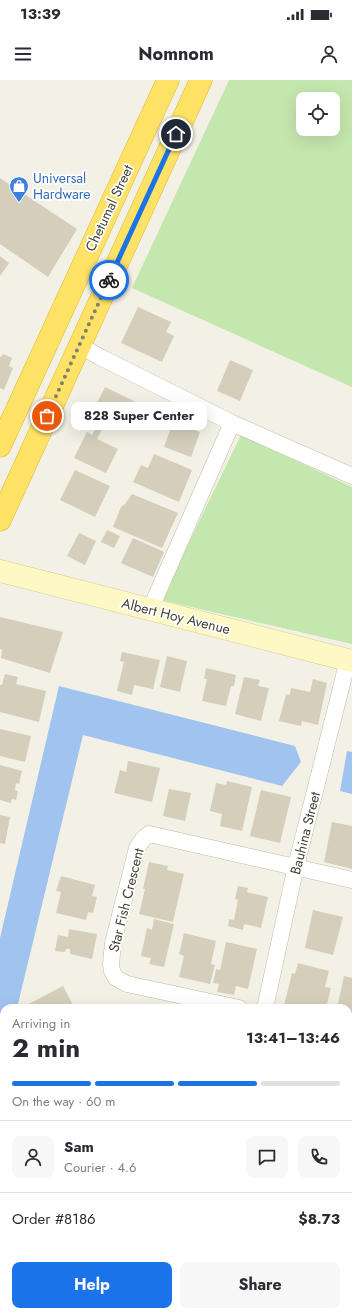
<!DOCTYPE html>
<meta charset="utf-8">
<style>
:root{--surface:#fff;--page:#f7f7f7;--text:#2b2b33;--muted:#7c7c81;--line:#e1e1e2;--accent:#1a73e8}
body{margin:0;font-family:Jost,sans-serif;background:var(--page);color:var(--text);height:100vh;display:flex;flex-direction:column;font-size:15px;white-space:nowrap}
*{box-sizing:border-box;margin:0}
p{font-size:13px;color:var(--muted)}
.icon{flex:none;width:22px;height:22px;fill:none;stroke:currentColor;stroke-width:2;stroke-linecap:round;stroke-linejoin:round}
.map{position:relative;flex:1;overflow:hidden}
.side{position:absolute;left:0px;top:924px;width:352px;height:312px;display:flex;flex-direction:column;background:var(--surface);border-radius:12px 12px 0 0;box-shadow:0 4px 16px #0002}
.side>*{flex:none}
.fabs{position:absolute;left:296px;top:12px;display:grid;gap:8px}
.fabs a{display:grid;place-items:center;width:44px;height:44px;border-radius:8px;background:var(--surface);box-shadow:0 4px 16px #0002;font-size:20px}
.pin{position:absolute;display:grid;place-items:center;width:34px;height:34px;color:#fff;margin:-17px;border:2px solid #fff;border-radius:50%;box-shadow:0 1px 4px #0007}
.courier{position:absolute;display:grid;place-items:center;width:40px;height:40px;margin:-20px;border:3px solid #1a73e8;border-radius:50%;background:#fff;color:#222;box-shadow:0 1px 5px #0007}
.bubble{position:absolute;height:28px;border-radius:8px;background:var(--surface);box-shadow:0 4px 16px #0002;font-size:13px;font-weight:700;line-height:28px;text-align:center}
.head em{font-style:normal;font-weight:700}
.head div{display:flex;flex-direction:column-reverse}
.head{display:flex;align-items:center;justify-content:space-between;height:68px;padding:0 12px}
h1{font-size:26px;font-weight:700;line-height:30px}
.bar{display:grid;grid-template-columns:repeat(4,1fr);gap:6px 4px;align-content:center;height:48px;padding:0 12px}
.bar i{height:5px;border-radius:3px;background:var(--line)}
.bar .active{background:var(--accent)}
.bar p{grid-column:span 4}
.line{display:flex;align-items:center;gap:10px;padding:0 12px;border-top:1px solid var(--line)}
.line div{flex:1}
.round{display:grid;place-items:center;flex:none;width:42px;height:42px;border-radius:8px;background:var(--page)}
.button{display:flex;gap:8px;margin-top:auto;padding:8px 12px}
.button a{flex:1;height:46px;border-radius:8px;background:var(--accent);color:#fff;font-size:16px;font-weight:700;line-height:46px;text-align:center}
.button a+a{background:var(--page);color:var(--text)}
.status{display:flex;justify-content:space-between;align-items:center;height:28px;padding:0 20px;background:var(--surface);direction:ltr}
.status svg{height:11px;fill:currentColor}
header{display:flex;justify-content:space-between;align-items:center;height:52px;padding:0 12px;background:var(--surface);font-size:18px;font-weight:700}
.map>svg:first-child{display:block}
</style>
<div class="status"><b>13:39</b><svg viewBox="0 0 49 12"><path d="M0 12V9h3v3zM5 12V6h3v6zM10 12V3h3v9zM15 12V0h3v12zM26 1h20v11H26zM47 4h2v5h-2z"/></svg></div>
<header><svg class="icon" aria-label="menu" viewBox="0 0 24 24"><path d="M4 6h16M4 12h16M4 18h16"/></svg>Nomnom<svg class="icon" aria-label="person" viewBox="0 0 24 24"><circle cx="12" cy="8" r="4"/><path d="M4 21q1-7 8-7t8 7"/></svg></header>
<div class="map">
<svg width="352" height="1236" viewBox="0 0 352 1236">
<rect width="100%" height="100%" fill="#f3f1e5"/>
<path fill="#c4e7ae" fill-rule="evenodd" d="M229,0H352V307L132,208ZM303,19H333V49H303Z
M241,355L352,407V564L161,520Z"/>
<path fill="#a1c3f0" d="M59,606L295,666L301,682L282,706L83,655L17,928H4V1006L1,1005L0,1008V858Z
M347,671L352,672V714L340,711Z
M348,1044L352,1045V1085L348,1084Z"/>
<path fill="#d4cebb" d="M0,98L77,149L48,197L0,164Z
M0,176L9,183L0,196Z
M138,227L171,242L166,252L174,256L162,282L121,263Z
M3,274L12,278L9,286L13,288L4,310L0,308V276L1,277Z
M230,280L253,290L240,321L217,311Z
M105,307L134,321L124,341L95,327Z
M173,342L200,352L191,377L164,367Z
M97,345L103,347L97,359L118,369L106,393L74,378L87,352L92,355Z
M154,374L192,390L179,422L133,402L141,385L148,388Z
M75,390L110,406L95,437L60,420Z
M132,414L178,433L162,468L113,447L121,427L125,424Z
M107,450L120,456L114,468L101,462Z
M79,453L96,461L85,485L67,476Z
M133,458L164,472L153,497L121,483Z
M0,537L63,552L50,593L1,578L2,570L0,569Z
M122,572L160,580L153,609L134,605L132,615L117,611L124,582L120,581Z
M167,576L187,581L180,612L160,607Z
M206,588L236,595L234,606H231L226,626L202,621L207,599H204Z
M5,594L18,597L16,604L46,611L39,642L0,632V605H2Z
M244,597L260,600L258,606L269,608L261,641L235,634Z
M313,599L327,603L318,645L302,641L301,646L279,641L286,614L290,615L291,608L310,612Z
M0,649L31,656L25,682L0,676Z
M128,681L160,688L152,722L114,713L120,690L126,692Z
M0,685L22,691L19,704L16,703L15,710L18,711L16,720L12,719L11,723L0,720Z
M227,701L252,707L242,751L220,746L222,734L210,731L216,703L226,705Z
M169,709L191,713L185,741L163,736Z
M261,710L291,717L280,763L250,756Z
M0,735L10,737L5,764L0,763Z
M332,742L352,746V789L324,782Z
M149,782L168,786L167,790L184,794L173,842L139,834L145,809H143Z
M61,796L95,805L92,816L97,817L93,833L88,832L86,840L56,833L61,812L56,811Z
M238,806L248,808L247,812L268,817L261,848L244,844L243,850L228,846L229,839L234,840L238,820L235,819Z
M313,830L343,837L333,875L305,868Z
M154,839L174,844L164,887L149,884L151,878L141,876L147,848L152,850Z
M69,849L97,854L92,879L70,874V869H66L65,872L55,871L58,855L68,857Z
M184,853L216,861L211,884L215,885L210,904L179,897L184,876L179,874Z
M226,862L257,869L248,909L236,906L234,915L217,912L219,904L213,903L216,889L220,890Z
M298,883L329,891L325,907L331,908L326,928H292L284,926L292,893L295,894Z
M344,896L352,898V933L348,932V928H337Z
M63,906L74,927L71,928H26L25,926Z
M0,1064L4,1065V1105L0,1104Z
M3,1112H4V1140L0,1139V1126Z
M348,1116L352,1117V1149L348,1148Z
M0,1158L4,1159V1201L0,1200Z
M0,1202L4,1203L3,1211L4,1212V1225L0,1224Z
M58,1232H103L102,1236H61V1234L58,1233Z
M121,1232H162L161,1236H120Z
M227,1232H262L261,1236H227Z"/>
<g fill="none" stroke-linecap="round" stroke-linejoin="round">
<defs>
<path id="street" d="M79,265L100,277L232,343L352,396
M150,530L232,343
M239,928L127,904L116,898L112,891L111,884L113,863L137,768L143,759L149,754L352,800
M265,928L296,786L348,580
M348,953L352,954
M348,1168L352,1169
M31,1236L32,1232
M194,1236L195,1232"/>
<path id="secondary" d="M0,491L352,581"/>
<path id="highway" d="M0,366L168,0
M0,440L201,0"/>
</defs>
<use href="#street" stroke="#bebaa8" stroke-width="17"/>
<use href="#secondary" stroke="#d3cc95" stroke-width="23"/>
<use href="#highway" stroke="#dcb936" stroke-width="23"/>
<use href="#street" stroke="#fff" stroke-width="16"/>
<use href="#secondary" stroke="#fef9c4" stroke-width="22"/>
<use href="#highway" stroke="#fde266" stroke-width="22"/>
</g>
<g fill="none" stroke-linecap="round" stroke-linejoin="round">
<path stroke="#827f73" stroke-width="4" stroke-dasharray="0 7.2" d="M47,336L109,200"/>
<path stroke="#1a73e8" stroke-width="5" d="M109,200L176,54"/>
</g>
<defs>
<symbol id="shop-pin" viewBox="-11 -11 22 30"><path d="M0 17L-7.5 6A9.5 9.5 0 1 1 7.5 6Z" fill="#3f7fe0" stroke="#fff"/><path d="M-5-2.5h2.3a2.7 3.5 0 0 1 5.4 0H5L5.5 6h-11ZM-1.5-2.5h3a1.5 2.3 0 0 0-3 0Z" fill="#fff"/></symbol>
</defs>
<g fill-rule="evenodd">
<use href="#shop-pin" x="8" y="95" width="22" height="30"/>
</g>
<g text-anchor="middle" stroke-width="3.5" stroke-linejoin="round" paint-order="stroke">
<g font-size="14" fill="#366cbe" stroke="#fff" text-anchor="start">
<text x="33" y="103">Universal<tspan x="33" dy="16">Hardware</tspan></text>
</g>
<g font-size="14" fill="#454135" stroke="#fff">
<text transform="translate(109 128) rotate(-65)" y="5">Chetumal Street</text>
<text transform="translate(176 536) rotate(14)" y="5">Albert Hoy Avenue</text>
<text transform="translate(305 753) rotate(-76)" y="5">Bauhina Street</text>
<text transform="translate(126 820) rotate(-76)" y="5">Star Fish Crescent</text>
</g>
</g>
</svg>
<div class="fabs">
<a><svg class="icon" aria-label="locate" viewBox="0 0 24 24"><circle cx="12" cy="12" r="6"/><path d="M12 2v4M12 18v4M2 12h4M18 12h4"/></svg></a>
</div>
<div class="pin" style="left:47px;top:336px;background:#ea580c"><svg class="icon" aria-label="bag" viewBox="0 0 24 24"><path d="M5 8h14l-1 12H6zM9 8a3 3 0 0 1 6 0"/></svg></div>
<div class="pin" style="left:176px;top:54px;background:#1f2937"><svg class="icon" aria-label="home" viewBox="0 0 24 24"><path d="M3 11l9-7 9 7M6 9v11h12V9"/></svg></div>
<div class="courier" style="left:109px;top:200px"><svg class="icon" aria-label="bike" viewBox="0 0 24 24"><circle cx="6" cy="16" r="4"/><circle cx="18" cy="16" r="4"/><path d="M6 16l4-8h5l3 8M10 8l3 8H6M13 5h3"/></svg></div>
<div class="bubble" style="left:71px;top:322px;width:136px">828 Super Center</div>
<section class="side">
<div class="head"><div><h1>2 min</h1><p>Arriving in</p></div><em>13:41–13:46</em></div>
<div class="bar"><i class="active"></i><i class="active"></i><i class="active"></i><i></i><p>On the way · 60 m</p></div>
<div class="line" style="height:72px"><a class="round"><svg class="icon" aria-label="person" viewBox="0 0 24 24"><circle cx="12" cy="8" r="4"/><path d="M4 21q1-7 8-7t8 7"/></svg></a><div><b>Sam</b><p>Courier · 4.6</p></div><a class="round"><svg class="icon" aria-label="chat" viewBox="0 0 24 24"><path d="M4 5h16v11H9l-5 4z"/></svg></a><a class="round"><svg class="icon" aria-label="phone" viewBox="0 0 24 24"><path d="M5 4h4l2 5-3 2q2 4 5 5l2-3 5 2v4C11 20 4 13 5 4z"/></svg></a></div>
<div class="line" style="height:52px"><div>Order #8186</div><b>$8.73</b></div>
<div class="button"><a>Help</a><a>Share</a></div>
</section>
</div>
